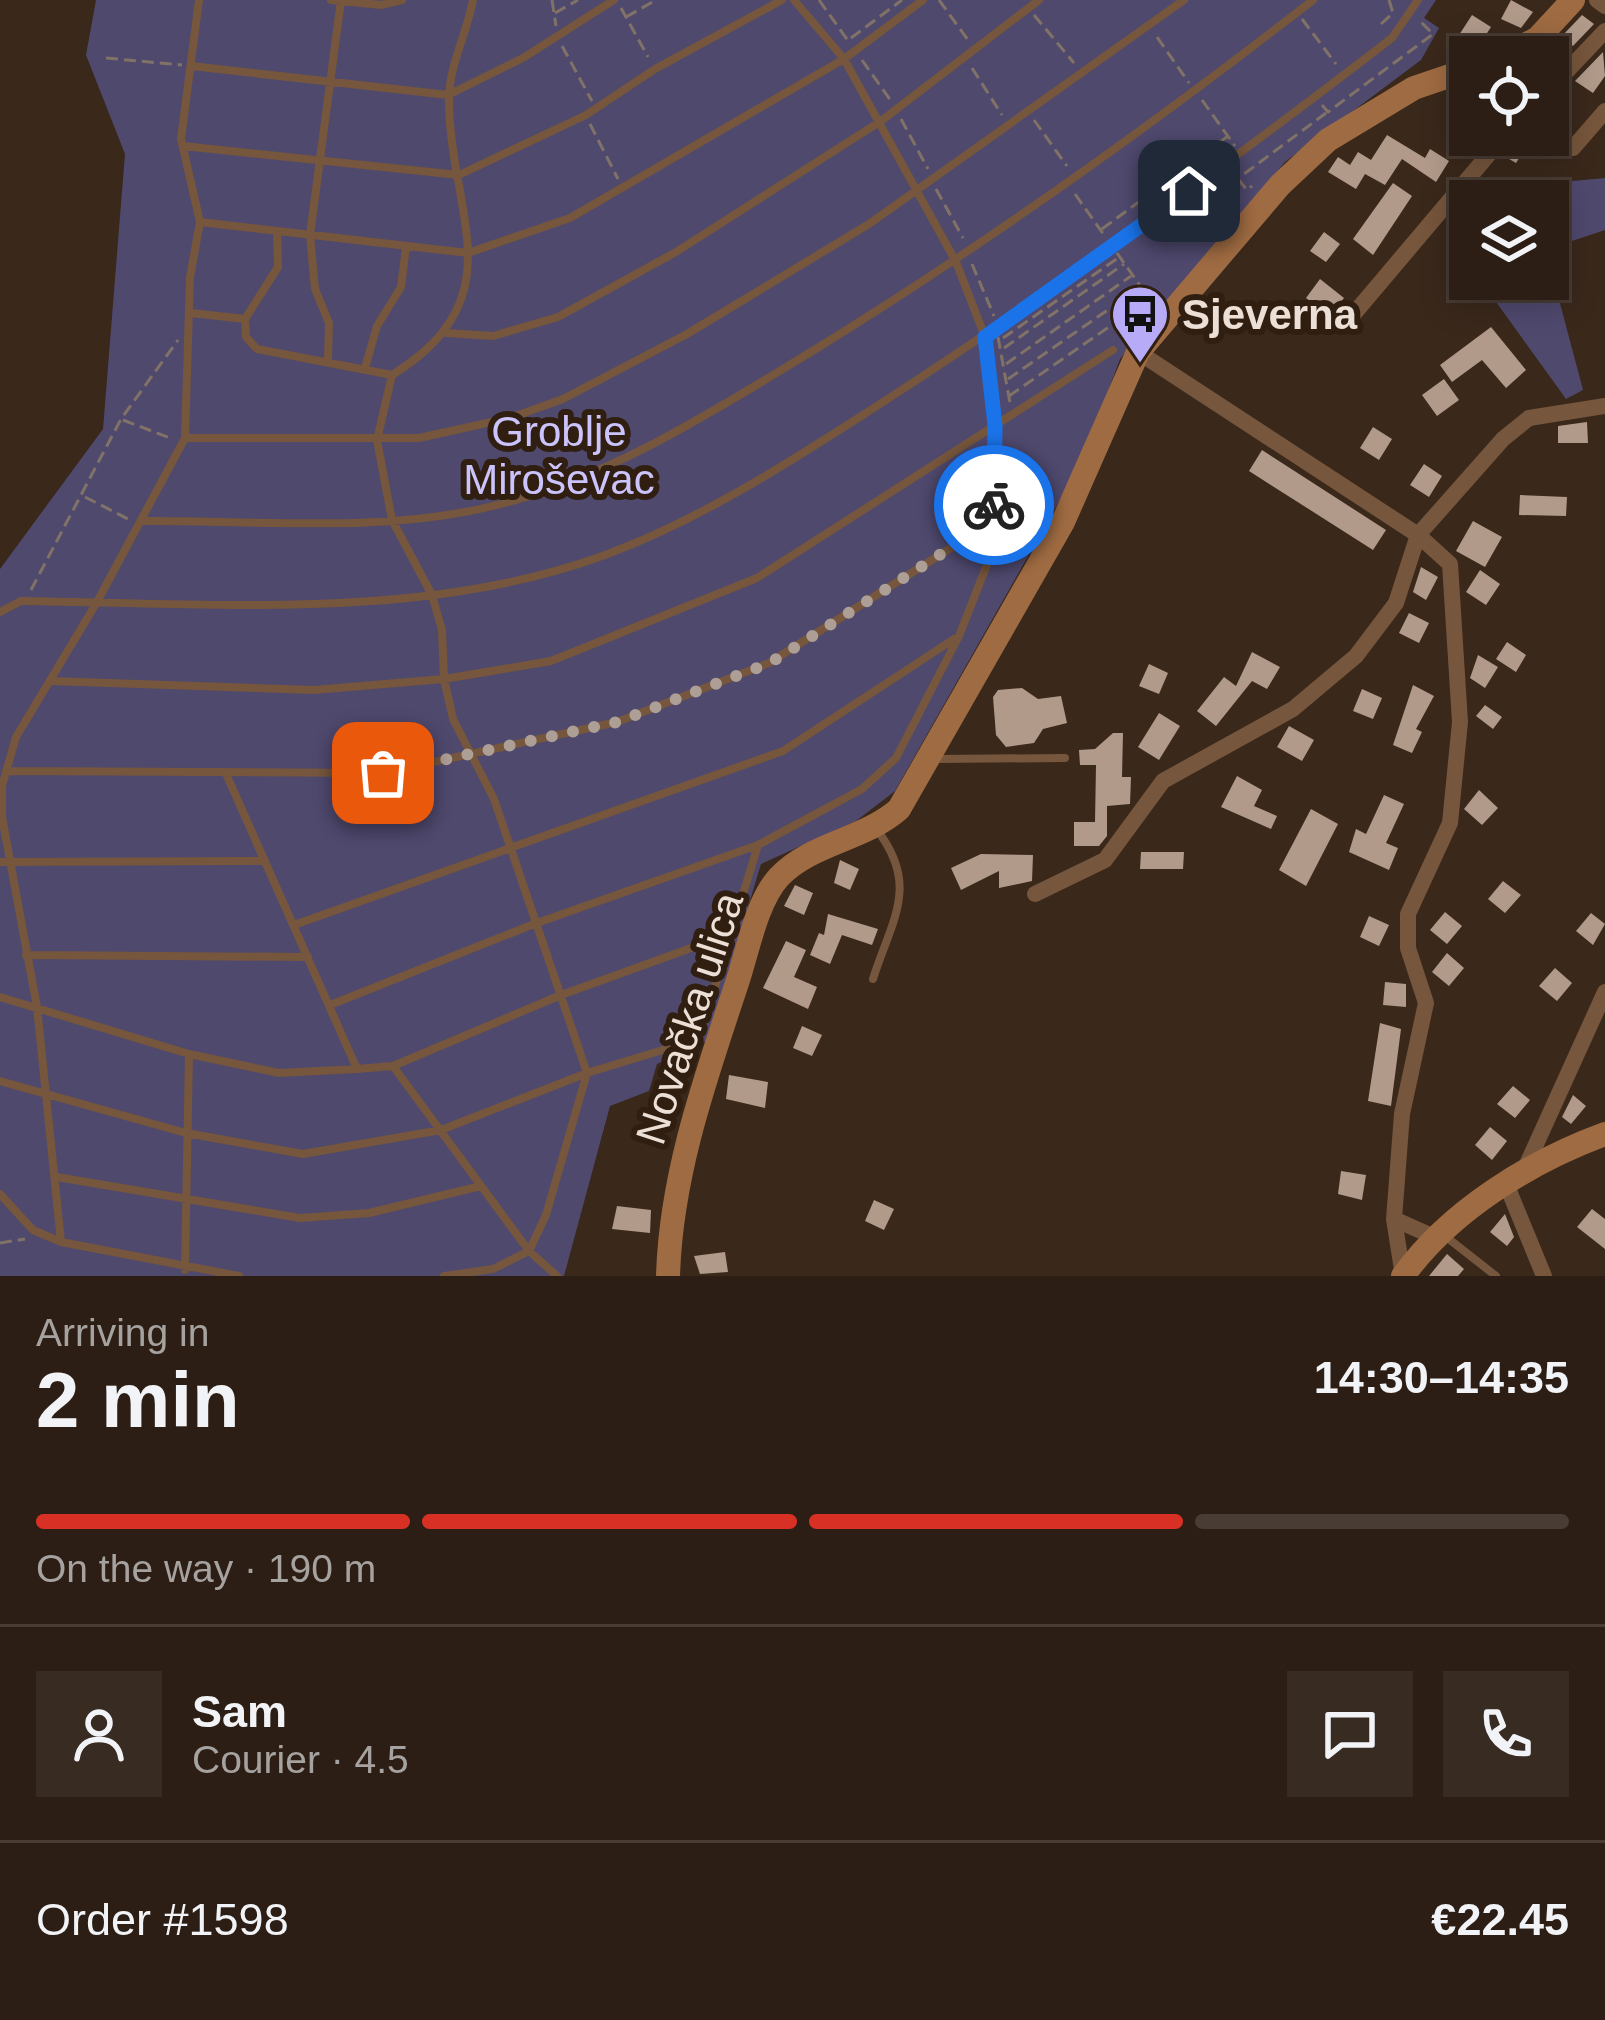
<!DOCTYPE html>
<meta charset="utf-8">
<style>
:root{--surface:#2c1e14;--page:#382b22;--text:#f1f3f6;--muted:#a6a2a0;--line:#483c34;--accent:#d93025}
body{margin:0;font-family:Helvetica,sans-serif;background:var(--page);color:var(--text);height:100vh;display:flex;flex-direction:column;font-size:45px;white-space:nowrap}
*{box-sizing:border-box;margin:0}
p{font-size:39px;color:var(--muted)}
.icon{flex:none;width:66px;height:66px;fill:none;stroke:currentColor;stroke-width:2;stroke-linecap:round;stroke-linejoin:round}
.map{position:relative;height:1276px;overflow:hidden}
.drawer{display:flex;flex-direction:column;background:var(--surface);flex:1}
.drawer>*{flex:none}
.controls{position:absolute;left:1449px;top:36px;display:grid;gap:24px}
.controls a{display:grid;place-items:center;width:120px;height:120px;border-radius:0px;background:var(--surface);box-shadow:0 6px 30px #0003,0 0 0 3px var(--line);font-size:60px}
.pin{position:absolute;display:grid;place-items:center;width:102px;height:102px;color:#fff;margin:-51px;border-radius:24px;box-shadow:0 6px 18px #0006}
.courier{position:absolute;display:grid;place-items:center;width:120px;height:120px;margin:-60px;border:9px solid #1a73e8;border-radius:50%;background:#fff;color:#222;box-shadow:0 3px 15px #0007}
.summary em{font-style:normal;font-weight:600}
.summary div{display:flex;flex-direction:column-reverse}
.summary{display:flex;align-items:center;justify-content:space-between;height:204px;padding:0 36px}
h1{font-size:78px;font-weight:600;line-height:90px}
.bar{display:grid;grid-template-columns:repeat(4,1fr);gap:18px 12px;align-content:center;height:144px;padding:0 36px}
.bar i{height:15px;border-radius:9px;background:var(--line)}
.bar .selected{background:var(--accent)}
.bar p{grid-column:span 4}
.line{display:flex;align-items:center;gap:30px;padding:0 36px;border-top:3px solid var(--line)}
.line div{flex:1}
.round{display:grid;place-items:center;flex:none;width:126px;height:126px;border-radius:0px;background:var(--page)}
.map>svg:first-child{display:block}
</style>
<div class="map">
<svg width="1605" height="1276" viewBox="0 0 1605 1276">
<rect width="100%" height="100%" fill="#3a281b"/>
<path fill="#4f496e" d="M96,0H1436L1424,18L1439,28L1421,60L1285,162L1120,359L1082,461L895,791L856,821L761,864L708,1040L657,1064L649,1091L610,1106L564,1276H0V569L103,429L125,154L86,55Z
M1605,178V230L1548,249V201H1532L1551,183Z
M1548,258L1583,390L1566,399L1494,299L1492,279H1548Z"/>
<path fill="#b19a8a" d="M1511,0L1533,12L1521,28L1501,19Z
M1472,15L1491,27L1478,47L1459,35Z
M1582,15L1594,24L1573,46L1562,36Z
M1603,52L1605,76L1593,93L1575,81Z
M1548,104L1568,116L1548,147Z
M1387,135L1425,158L1430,149L1449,161L1436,182L1402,159L1385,185L1365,174L1356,189L1328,172L1338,157L1350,165L1358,152L1371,160Z
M1518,135L1529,143L1516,163L1504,156Z
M1393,183L1412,196L1373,255L1353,239Z
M1324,232L1340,244L1326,262L1310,251Z
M1320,279L1344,298L1330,316L1306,298Z
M1491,327L1526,370L1506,388L1482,360L1452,382L1440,365Z
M1444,379L1459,400L1437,416L1422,395Z
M1587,422L1588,443H1558V426Z
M1373,427L1392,439L1379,460L1360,448Z
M1262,450L1386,530L1373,550L1249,471Z
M1424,464L1442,476L1429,497L1410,485Z
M1520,495L1567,497L1566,516L1519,515Z
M1473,521L1502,537L1485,567L1456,551Z
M1421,567L1438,577L1426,600L1413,592Z
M1480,570L1500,584L1486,605L1466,592Z
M1409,613L1429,623L1419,643L1399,633Z
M1507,642L1526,655L1516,672L1496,659Z
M1252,652L1280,667L1267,689L1252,681L1216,726L1197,711L1224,677L1236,686Z
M1478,655L1498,667L1485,688L1470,678Z
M1149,664L1168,673L1159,694L1139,686Z
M1413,685L1434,696L1416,729L1422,732L1412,753L1393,745Z
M1022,688L1038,699L1061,696L1067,723L1043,729L1034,743L1006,747L996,735L993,697L998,690Z
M1362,689L1382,698L1373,719L1353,711Z
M1485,705L1502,717L1493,729L1476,716Z
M1159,713L1180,726L1159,760L1138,747Z
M1289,726L1314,740L1302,761L1277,747Z
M1113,733H1123L1122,777H1131L1130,804L1107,806V836L1099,846H1074V822H1095L1096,765H1080L1079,750L1095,749Z
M1237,776L1262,790L1254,806L1277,816L1271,829L1221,807Z
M1479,790L1498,808L1482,825L1464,809Z
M1384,795L1404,804L1386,843L1398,848L1389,870L1349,852L1356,829L1366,834Z
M1311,809L1338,824L1306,886L1279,870Z
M1141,852H1184L1183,869H1140Z
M981,854L1033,855L1032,881L999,888V871L961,890L951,868Z
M840,860L859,869L850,890L834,883Z
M1503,881L1521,895L1505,913L1488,899Z
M795,885L813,893L804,915L784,906Z
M1445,912L1462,926L1447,944L1430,930Z
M1591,913L1605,924L1593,945L1576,931Z
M828,914L878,929L872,945L842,935L830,964L810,955L819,933L824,935Z
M1369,916L1389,925L1379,946L1360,937Z
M786,941L806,950L794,977L817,987L808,1009L763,988Z
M1447,953L1464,968L1449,986L1432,972Z
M1555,968L1572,983L1557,1001L1539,986Z
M1385,982L1406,984V1007L1383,1005Z
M1380,1023L1401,1029L1391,1106L1368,1101Z
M802,1026L822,1035L812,1056L793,1048Z
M729,1075L768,1082L765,1108L726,1099Z
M1513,1086L1530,1100L1515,1118L1497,1104Z
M1573,1095L1586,1106L1571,1124L1562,1117Z
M1490,1127L1507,1141L1492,1160L1475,1145Z
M1341,1171L1366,1175L1362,1200L1338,1194Z
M874,1200L894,1209L884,1230L865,1221Z
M617,1206L651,1210L650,1233L612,1229Z
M1592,1209L1605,1219V1249L1577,1227Z
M1505,1214L1514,1237L1507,1246L1490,1232Z
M725,1252L728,1272L700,1274L694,1256Z
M1447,1254L1464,1269L1458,1276H1429Z"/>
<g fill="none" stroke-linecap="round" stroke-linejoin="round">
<path stroke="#817267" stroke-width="3" stroke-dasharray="12 6" stroke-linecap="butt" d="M552,0L556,26
M819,0L849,42
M939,0L968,40
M621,8L648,57
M555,13L578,0
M1034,15L1074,63
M626,17L656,0
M1302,19L1336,64
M1381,24L1393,13L1389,0
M1157,37L1189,83
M851,38L902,0
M562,46L592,101
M106,58L182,65
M862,60L891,101
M972,68L1002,115
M1202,100L1235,146
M1322,105L1328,112L1433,34L1420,21
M901,119L928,169
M1034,120L1067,166
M590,124L618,179
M1238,179L1247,190L1252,186
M936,189L963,238
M1075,194L1104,235
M1201,206L1326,113
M1102,229L1228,136
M1117,253L1153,304
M972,264L994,316
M998,337L1010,403
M1003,338L1118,258
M1004,348L1124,264
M1006,364L1131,276
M1008,379L1138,289
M1009,396L1148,300
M123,420L170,438
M85,497L130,520
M31,590L121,419L178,340
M0,1243L25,1239"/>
<path stroke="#76563c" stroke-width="8" d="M199,0L181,139L200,222L190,277L185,438L97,602L16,737L2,786V817L37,1007L61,1242L239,1276
M331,0L381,5L402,0
M191,66L448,95L523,58L614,0
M183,146L459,175L586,115L655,69L782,0
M200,222L468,253L570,218L844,59L923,0
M191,313L245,319L246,337L257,349L392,375
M245,319L278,267L277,231
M447,333L493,336L558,317L676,252L881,121L1039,0
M328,360L329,323L315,289L310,235L341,0
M365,368L377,326L401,287L406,247
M185,438H419L510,418L563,399L687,334L869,224L1184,0
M142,521C257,520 384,534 497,505C610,477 707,415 806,355C982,247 1150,127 1313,0
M0,612L21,601C212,603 423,622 605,555C705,518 794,459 883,402C1058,289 1227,165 1392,38L1418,0
M50,681L314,690L444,679L551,661L757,578L1113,350
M936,759L1065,758
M6,771L383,773L617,722L769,663L992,522
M227,776L357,1069L393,1066L561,995L730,934
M0,862L265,861
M294,925L783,751L954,639
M26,955L308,957
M873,979C892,919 920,886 877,830
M0,997L189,1054L279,1073L357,1069
M330,1005L534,924L758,845
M393,1066L529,1251L557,1276
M0,1081L186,1133L303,1154L441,1130L587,1073L699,1039L758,845L862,789L896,758L959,636L990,557L993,521L996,426L985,337L956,262L844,59L794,0
M57,1177L300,1218L369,1213L481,1186
M0,1194L33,1230L61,1242
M1445,1236L1496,1276
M185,1270L189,1054
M444,1276L493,1269L529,1251L546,1215L587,1073L494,799L453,719L444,679L442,630L432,595L392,520L377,440L392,375C518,297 449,213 449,99C449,66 467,33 473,0"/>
<path stroke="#76563c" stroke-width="16" d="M1597,0L1605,6
M1548,91L1605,31
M1573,148L1605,111
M1352,316L1505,135
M1138,352L1418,535L1450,564L1460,722L1450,823L1408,914V948L1426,1003L1402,1114L1394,1219L1432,1236
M1035,894L1105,860L1163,781L1293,709L1356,656L1396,603L1418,535L1503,439L1529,418L1605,406
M1523,1173L1605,992
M1507,1186L1544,1276
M1394,1219L1403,1276"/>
<path stroke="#9f6b42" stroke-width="24" d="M1503,57L1538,38L1573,0
M668,1276C671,1173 706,1077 738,980C748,949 757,901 779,877C811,843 864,840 899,809L1063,522L1138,352L1280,185L1328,140L1414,88L1470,69
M1403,1276C1450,1211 1529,1162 1605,1134"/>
</g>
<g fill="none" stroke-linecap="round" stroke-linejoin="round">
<path stroke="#ad9f95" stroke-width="12" stroke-dasharray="0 21.6" d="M383,773L617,722L770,663L993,521L994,505"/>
<path stroke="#1a73e8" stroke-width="15" d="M994,505L995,425L985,337L1189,191"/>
</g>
<defs>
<symbol id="bus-pin" viewBox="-11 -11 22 30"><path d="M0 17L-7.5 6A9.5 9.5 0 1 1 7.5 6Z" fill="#b7abf8" stroke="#301f11"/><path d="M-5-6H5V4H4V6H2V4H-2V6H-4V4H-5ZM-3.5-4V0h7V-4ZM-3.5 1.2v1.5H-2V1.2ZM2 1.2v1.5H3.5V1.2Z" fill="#111"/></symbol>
</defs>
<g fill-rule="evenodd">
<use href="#bus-pin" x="1107" y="281" width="66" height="90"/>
</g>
<g text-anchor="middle" stroke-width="12" stroke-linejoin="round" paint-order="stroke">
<g font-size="42" font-weight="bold" fill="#ebdfd6" stroke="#301f11" text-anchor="start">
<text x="1182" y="329">Sjeverna</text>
</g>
<g font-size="42" fill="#cbc3fb" stroke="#301f11">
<text x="559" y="446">Groblje<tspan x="559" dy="48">Miroševac</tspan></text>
</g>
<g font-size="42" fill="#ebdfd6" stroke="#301f11">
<text transform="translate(689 1018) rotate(-72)" y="15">Novačka ulica</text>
</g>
</g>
</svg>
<div class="controls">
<a><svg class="icon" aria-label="locate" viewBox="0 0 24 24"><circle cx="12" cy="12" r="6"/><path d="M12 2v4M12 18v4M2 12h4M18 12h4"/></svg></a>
<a><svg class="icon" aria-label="layers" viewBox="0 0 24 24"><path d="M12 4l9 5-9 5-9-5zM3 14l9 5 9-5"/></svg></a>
</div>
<div class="pin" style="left:383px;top:773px;background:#ea580c"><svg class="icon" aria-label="bag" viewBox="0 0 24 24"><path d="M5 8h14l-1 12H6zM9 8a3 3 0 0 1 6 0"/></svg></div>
<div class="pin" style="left:1189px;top:191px;background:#1f2937"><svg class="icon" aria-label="home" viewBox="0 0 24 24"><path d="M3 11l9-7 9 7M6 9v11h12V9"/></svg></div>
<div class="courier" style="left:994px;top:505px"><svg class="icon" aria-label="bike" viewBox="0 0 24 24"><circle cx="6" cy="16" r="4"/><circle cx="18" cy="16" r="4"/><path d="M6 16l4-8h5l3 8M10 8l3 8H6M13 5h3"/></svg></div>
</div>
<section class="drawer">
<div class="summary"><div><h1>2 min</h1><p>Arriving in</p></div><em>14:30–14:35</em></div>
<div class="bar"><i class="selected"></i><i class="selected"></i><i class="selected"></i><i></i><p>On the way · 190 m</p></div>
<div class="line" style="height:216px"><a class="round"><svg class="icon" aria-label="person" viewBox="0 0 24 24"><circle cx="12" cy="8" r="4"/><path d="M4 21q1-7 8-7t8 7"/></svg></a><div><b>Sam</b><p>Courier · 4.5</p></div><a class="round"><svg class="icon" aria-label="chat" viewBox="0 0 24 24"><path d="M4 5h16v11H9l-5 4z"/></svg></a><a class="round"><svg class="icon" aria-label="phone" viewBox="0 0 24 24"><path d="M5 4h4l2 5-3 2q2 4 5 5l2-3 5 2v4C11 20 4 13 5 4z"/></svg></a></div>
<div class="line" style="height:156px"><div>Order #1598</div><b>€22.45</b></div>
</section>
